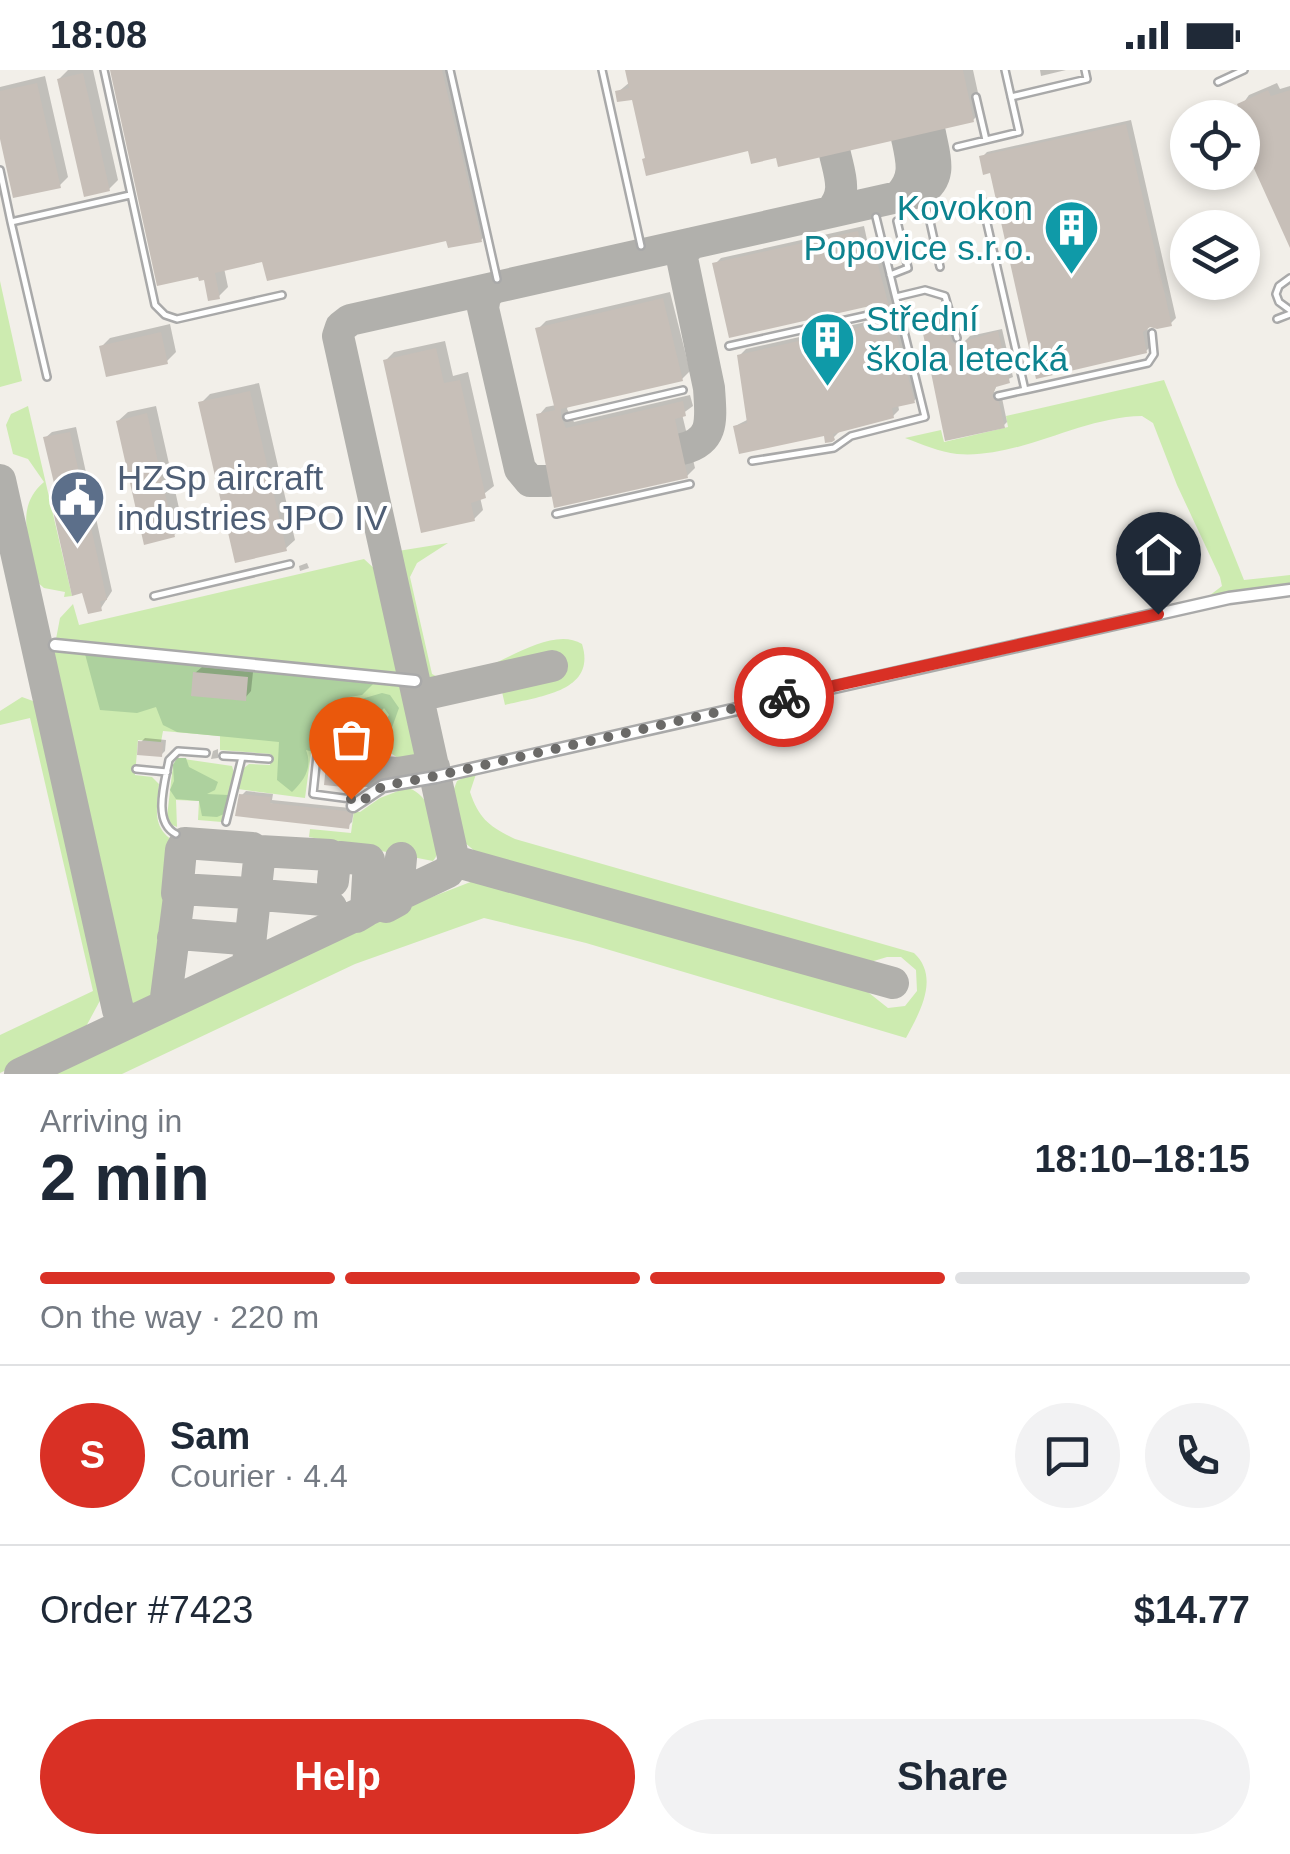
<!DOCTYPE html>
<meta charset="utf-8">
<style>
:root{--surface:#fff;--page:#f2f2f3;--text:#1f2937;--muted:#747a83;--line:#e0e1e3;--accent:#d93025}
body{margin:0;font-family:Arial,sans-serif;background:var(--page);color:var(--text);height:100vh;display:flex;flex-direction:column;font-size:38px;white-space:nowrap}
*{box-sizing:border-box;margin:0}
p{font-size:32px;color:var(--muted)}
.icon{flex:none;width:55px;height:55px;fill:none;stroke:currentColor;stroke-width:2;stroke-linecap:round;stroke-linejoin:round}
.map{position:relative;height:1004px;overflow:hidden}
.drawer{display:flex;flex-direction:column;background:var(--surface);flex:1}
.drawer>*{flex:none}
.tools{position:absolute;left:1170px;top:30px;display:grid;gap:20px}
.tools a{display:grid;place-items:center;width:90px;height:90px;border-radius:50%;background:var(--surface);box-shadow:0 5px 15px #0003;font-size:50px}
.pin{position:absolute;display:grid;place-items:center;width:85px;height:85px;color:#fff;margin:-102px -42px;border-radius:50% 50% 50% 0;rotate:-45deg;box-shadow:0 0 10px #0007}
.pin .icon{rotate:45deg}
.courier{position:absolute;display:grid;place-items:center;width:100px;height:100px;margin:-50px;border:8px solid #d93025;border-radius:50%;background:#fff;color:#222;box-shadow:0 2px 12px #0007}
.overview em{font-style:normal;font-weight:600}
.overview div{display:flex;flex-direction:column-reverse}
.overview{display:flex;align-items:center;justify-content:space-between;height:170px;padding:0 40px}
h1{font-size:65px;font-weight:600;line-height:75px}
.bar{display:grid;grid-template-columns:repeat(4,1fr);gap:15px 10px;align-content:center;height:120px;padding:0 40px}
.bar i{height:12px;border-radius:8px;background:var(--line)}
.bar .on{background:var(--accent)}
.bar p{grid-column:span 4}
.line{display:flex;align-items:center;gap:25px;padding:0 40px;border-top:2px solid var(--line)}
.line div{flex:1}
.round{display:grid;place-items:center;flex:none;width:105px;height:105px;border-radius:52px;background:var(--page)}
.button{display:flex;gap:20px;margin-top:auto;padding:20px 40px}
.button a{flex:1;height:115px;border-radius:60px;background:var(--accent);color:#fff;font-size:40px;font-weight:600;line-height:115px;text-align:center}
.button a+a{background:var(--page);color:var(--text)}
.status{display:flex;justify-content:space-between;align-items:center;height:70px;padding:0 50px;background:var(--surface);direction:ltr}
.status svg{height:28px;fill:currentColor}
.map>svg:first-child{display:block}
</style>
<div class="status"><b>18:08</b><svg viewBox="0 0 49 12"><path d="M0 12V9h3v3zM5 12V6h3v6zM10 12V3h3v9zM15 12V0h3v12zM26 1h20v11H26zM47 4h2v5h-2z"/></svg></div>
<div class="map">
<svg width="1290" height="1004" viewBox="0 0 1290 1004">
<rect width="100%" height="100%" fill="#f2efe9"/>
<path fill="#cdebb0" d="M0,211L22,311L0,317Z
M1164,310L1244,510L1290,505V515L1205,529L1222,516L1220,507L1177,415L1153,353L1142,346C1079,347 1020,389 957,384C940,382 921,374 905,368L941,360L944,372L1008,357L1006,346Z
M28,336L72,526L64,527L65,522L44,518L36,511C32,474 12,439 44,412L28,389L13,384L6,355L11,344Z
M448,473L417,493L410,507L432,604C469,627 541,549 582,574C597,622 539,626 505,635L500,613L554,602L552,590L451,612L438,613L429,608L398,481Z
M364,489L377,501L400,604L56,569L60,548L73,534L79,555Z
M53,581L402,615L416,682L410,690H401L359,662L356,688L311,683L305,728L238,719L244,698L249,694L270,695L271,684L220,680V666L163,661L161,672L138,670L135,705L152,707L159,714C157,738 151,759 176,772L162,915L154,930L137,938L126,926L51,588Z
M22,627L33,631L43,645L103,925L82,964L0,1003V965L93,921L30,648L0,655V641Z
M177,688L232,696L234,703L222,752L198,750L199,731L176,730L177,757L170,754L167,747L173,695Z
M477,701L470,722C479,749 490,757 515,769L914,883C940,907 920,942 906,968L586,873L484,848L355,894L122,1004H42L347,860L473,811H492L796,892L799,899L859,915L888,938L905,936L917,921L916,900L901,887H887L857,896L496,799L464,772L452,724L457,711Z
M406,718C431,720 448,775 433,791L309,767L310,759L351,763L354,741L360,742L380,728Z"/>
<path fill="#add19e" d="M85,584L333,608L374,613L362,625L349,627L336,642L339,650L347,653L355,651L363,659L354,666L332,664L321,684L306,680C313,698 304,710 292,722L277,710L279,672L177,662L163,655L156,637L137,643L100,640Z
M382,623L390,625L399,638L390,663L384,662L383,655L389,645L384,638L371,654L357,644L358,630Z
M177,688H186L189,697L218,712L215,720L207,724L228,725L224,744L217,747L202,746L199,731L176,729L170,720L174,711L173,695Z"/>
<path fill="#0003" d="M68,0H93L118,110L109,119L59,9Z
M112,0H453L490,161L481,170L448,168L264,189L224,198L228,217L219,226L206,207Z
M628,0H973L982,41L973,50L778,86L750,78L647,87L634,27L618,22L630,12Z
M1040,0H1066L1041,6Z
M45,6L68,107L59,116L0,58V17Z
M1277,13L1280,19L1290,16V172L1242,48L1234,46L1249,25Z
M1131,50L1176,248L1170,254L1147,256L1151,276L1146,281L982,87L987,82Z
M864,156L869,179L881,176L920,324L914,331L898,334L899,340L893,346L840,361L831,370L826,363L735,356L749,349L739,286L746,279L879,249L882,243L871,233L715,194L721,188Z
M670,222L690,301L682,309L568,335L567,339L574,352L690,325L693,336L682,344L695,398L687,406L556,435L539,345L546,337L556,335L538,259L546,251Z
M946,236L954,268L964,272L970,266L1002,259L1013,307L997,314L994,322L1002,328L1007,352L1004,355L922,245Z
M170,254L176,282L167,291L101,277L110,268Z
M445,271L453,306L468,302L494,416L480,427L483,440L474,449L385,291L394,282Z
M259,313L295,470L285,479L201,333L210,324Z
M156,336L183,456L174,465L118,351L128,342Z
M76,357L112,521L101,538L53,433L59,427L45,368L52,362Z
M307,493L309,498L300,501L299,496Z
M202,597L253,602L251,621L245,628L195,603Z
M145,668L166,670L165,681L161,685L141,672Z
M218,679V688L211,689L213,681Z
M336,680L362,682L359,709L352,716L330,686Z
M246,721L273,724L272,730L350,738L354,740L352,752L348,756L242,725Z"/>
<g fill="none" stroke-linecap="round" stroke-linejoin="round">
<path stroke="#b1b0ac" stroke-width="32" d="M899,126C917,108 912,91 907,68
M830,142C848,124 840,106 835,84
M493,218L485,226L483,238L520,399L530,411H548
M682,379C715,371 711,349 709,318L682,188L683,181L693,173
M0,410L118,940L126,949H136
M418,626L552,596
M355,700L398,703L434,697
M333,811L335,791L340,787L369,790L366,841L356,847
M177,823L181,780L185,773L252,778L258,785
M386,837L397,831L401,788
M173,868L179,864L242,869L250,875
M244,898L248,893L260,781L330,785L335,791
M893,913L454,791L338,266L341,257L350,250L920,122C944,107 934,86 930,63
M165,935L180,819L249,823L254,830L261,825L324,830L331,837
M20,1004L431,810L448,802L454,791"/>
</g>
<path fill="#c7bfb8" d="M110,0H442L482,172L448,178L446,171L267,211L262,192L215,203L220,229L208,231L204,210L199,211L198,207L157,216Z
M625,0H963L974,52L778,97L776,88L751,94L748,81L646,106L642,89L645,88L632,30L617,32L615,21L629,18Z
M83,3L110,121L84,127L57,9Z
M37,13L61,118L13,128L0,69V21Z
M1268,20L1271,26L1290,20V178L1242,72V47L1237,34Z
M1126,54L1172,256L1157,259L1150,257L1143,262L1147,283L1036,309L990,103L983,105L979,86Z
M858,161L863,184L874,180L915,333L892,338L894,348L833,364L835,370L832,372L825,373L824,366L739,384L733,356L747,353L737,285L874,254L879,244L870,236L729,268L712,193Z
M663,228L683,311L561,339V347L566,358L683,331L686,346L675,349L688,408L554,438L536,344L555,340L535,258Z
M942,238L951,272L955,274L998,261L1010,313L996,317L992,326L999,332L1005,358L945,371L919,244Z
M161,262L168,294L106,307L99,276Z
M436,278L444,313L460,310L486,428L471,433L475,451L421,463L383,290Z
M250,321L287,481L235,493L198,332Z
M147,343L175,467L144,475L116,351Z
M70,362L107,530L100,531L102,541L88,544L82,523L72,526L51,432L58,430L43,367Z
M193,602L248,607L246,631L191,626Z
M138,671L163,673L162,687L137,685Z
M327,685L356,688L353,718L324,715Z
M239,724L271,727L270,733L346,741L351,744L349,759L235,746Z"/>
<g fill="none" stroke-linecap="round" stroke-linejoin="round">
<defs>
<path id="service" d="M104,0L155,235L165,245L177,249L282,225
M450,0L497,209
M602,0L641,176
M1218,12L1244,0
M976,27L986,70
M1011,27L1087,9L1085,0
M957,77L1019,62L1005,0
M0,100L11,152
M981,127L1025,320L1148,293L1154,284L1152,263
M927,138L940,197
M890,205L908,198L897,151
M1290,208L1279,216L1276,224L1279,232L1290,240
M896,227L925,220L945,226L957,268
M1277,249L1290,244
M729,276L873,244
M47,307L11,152L130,125
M998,326L1025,320
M567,347L683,320
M752,391L834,378L851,366L925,347L876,147
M556,444L690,414
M154,526L290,494
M223,686L242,687
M317,686L313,724L351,729L355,732
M136,699L167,702
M226,752L242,687L269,689
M176,764C152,752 165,712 169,690L178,681L206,683"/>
<path id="minor" d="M55,575L415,611
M353,736L383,716L436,707L1229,528L1290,520"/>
</defs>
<use href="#service" stroke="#a9a9a9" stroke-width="10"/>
<use href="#minor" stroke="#a9a9a9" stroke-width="15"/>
<use href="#service" stroke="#fff" stroke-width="5"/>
<use href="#minor" stroke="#fff" stroke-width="10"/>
</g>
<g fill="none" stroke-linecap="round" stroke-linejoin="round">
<path stroke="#6b6a68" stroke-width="10" stroke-dasharray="0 18" d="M351,729L358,734L383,716L436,706L784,627"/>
<path stroke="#d93025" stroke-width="12" d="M784,627L1158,544"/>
</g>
<defs>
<symbol id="building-pin" viewBox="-11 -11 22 30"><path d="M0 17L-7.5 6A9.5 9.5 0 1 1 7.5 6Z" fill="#0f9aa8" stroke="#fff"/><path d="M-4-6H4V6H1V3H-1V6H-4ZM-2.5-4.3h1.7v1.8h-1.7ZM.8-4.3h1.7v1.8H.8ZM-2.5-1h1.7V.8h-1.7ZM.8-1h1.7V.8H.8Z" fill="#fff"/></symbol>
<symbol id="civic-pin" viewBox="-11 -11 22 30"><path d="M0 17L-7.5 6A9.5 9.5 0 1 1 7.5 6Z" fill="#5c6f8a" stroke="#fff"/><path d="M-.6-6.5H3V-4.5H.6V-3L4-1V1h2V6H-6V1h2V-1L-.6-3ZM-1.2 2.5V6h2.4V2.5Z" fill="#fff"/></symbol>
</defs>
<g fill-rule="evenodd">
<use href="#building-pin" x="1040" y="126" width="63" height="86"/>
<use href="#building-pin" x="796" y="238" width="63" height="86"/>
<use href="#civic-pin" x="46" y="396" width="63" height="86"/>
</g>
<g text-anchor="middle" stroke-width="8" stroke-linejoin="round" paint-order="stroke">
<g font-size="35" fill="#0d838f" stroke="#fff" text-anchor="end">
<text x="1033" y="150">Kovokon<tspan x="1033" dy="40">Popovice s.r.o.</tspan></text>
<text x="866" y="261" text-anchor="start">Střední<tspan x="866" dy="40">škola letecká</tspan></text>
</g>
<g font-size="35" fill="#4e5e75" stroke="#fff" text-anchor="start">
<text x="117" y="420">HZSp aircraft<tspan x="117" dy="40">industries JPO IV</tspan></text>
</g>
</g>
</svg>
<div class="tools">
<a><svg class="icon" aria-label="locate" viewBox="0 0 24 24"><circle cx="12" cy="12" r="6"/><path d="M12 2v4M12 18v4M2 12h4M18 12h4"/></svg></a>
<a><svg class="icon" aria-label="layers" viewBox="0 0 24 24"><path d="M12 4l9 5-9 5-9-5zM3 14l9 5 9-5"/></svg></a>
</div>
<div class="pin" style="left:351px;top:729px;background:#ea580c"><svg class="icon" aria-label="bag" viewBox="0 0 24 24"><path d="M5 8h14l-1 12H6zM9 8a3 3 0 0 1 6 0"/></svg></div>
<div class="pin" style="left:1158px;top:544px;background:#1f2937"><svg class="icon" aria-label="home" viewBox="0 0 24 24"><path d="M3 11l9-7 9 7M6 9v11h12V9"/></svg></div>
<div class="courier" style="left:784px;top:627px"><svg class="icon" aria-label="bike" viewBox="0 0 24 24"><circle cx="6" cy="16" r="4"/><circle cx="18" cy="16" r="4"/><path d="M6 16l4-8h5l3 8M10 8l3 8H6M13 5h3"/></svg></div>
</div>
<section class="drawer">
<div class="overview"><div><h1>2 min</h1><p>Arriving in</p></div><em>18:10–18:15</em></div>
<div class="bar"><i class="on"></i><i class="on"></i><i class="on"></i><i></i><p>On the way · 220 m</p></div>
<div class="line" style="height:180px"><b class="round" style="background:var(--accent);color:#fff">S</b><div><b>Sam</b><p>Courier · 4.4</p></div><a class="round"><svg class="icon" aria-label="chat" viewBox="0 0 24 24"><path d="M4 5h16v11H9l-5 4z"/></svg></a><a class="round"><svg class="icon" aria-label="phone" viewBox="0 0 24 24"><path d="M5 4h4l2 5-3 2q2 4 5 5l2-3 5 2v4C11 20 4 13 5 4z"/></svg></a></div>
<div class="line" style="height:130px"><div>Order #7423</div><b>$14.77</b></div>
<div class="button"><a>Help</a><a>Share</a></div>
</section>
